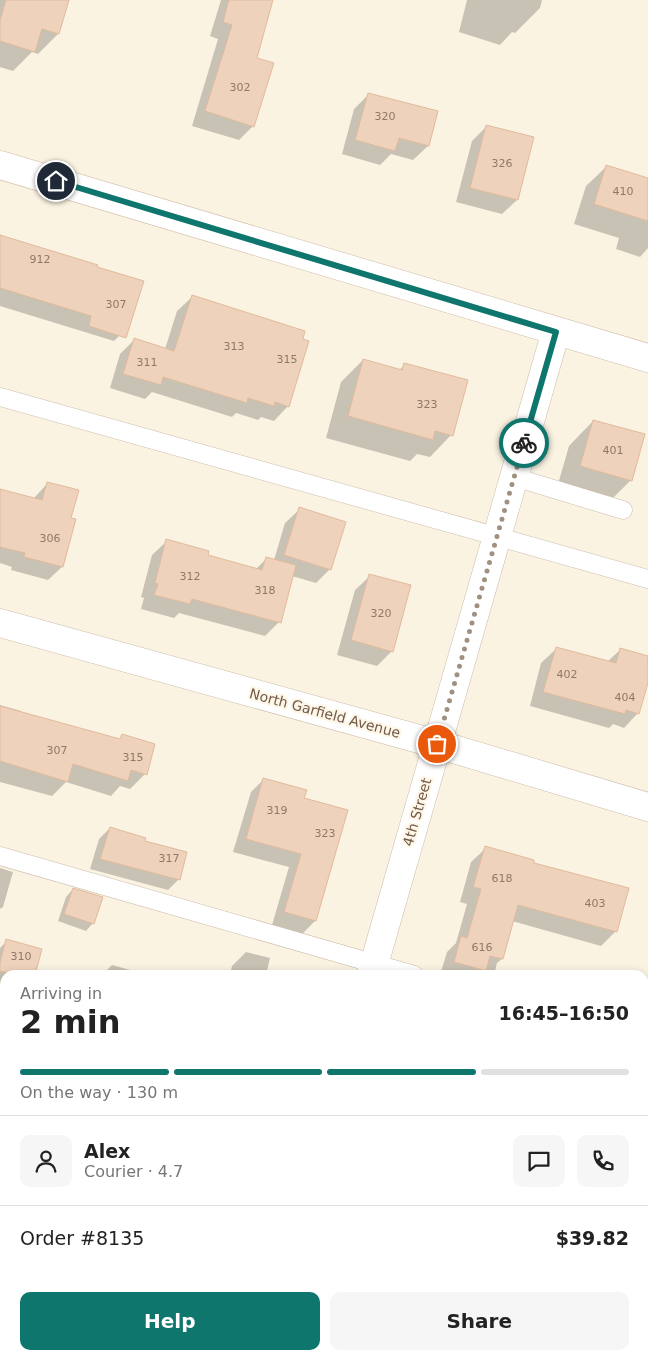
<!DOCTYPE html>
<meta charset="utf-8">
<style>
:root{--surface:#fff;--page:#f6f6f6;--text:#222;--muted:#767676;--line:#e0e0e0;--accent:#0f766e}
body{margin:0;font-family:"DejaVu Sans",sans-serif;background:var(--page);color:var(--text);height:100vh;display:flex;flex-direction:column;font-size:19px;white-space:nowrap}
*{box-sizing:border-box;margin:0}
p{font-size:16px;color:var(--muted)}
.icon{flex:none;width:28px;height:28px;fill:none;stroke:currentColor;stroke-width:2;stroke-linecap:round;stroke-linejoin:round}
.map{position:relative;flex:1;overflow:hidden}
.side{position:absolute;left:0px;top:970px;width:649px;height:390px;display:flex;flex-direction:column;background:var(--surface);border-radius:15px 15px 0 0;box-shadow:0 2px 8px #0003}
.side>*{flex:none}
.pin{position:absolute;display:grid;place-items:center;width:42px;height:42px;color:#fff;margin:-21px;border:2px solid #fff;border-radius:50%;box-shadow:0 1px 5px #0007}
.courier{position:absolute;display:grid;place-items:center;width:50px;height:50px;margin:-25px;border:4px solid #0f766e;border-radius:50%;background:#fff;color:#222;box-shadow:0 1px 6px #0007}
.head em{font-style:normal;font-weight:600}
.head div{display:flex;flex-direction:column-reverse}
.head{display:flex;align-items:center;justify-content:space-between;height:85px;padding:0 20px}
h1{font-size:32px;font-weight:600;line-height:38px}
.bar{display:grid;grid-template-columns:repeat(4,1fr);gap:8px 5px;align-content:center;height:60px;padding:0 20px}
.bar i{height:6px;border-radius:4px;background:var(--line)}
.bar .active{background:var(--accent)}
.bar p{grid-column:span 4}
.line{display:flex;align-items:center;gap:12px;padding:0 20px;border-top:1px solid var(--line)}
.line div{flex:1}
.round{display:grid;place-items:center;flex:none;width:52px;height:52px;border-radius:10px;background:var(--page)}
.action{display:flex;gap:10px;margin-top:auto;padding:10px 20px}
.action a{flex:1;height:58px;border-radius:10px;background:var(--accent);color:#fff;font-size:20px;font-weight:600;line-height:58px;text-align:center}
.action a+a{background:var(--page);color:var(--text)}
.map>svg:first-child{display:block}
</style>
<div class="map">
<svg width="648" height="1360" viewBox="0 0 648 1360">
<rect width="100%" height="100%" fill="#fbf3e2"/>
<path fill="#0003" d="M0,0H68L58,34L38,54L32,52L13,71L0,67Z
M221,0H272L255,59L253,126L239,140L192,126L218,39L210,36Z
M467,0H542L540,8L515,33L512,32L500,45L459,32Z
M369,94L428,146L413,160L391,154L380,165L342,154L354,109Z
M487,126L517,200L502,214L456,202L472,141Z
M607,166L648,179V248L640,257L616,249L619,238L574,224L586,186Z
M0,236L128,327L114,341L0,306Z
M192,297L288,406L274,421L261,417L258,420L236,413L232,417L152,392L145,399L110,388L120,354L134,340L165,349L177,311Z
M363,360L399,370L405,365L451,435L430,457L417,454L410,461L326,438L341,382Z
M593,421L631,480L606,505L556,491L569,446Z
M48,483L69,519L62,567L48,580L11,570L12,567L0,563V490L33,499Z
M300,509L330,569L316,583L292,576L279,622L265,636L179,613L174,618L141,609L144,598L141,597L152,555L167,541L207,556L255,570L267,558L274,560L285,523Z
M370,576L392,651L377,666L337,655L355,590Z
M556,649L607,662L621,649L648,657V678L638,713L624,728L613,724L609,728L530,706L541,663Z
M0,705L21,711V713L118,740L122,736L145,774L130,789L120,786L111,796L66,782L52,796L0,782Z
M264,779L303,799L347,811L315,921L302,934L272,925L289,867L233,852L251,792Z
M110,828L143,842L179,879L168,890L90,869L99,839Z
M486,848L532,864L616,931L601,946L512,921L502,959L497,963L494,975H440L447,952L456,943L467,904L460,902L471,862Z
M0,868L13,872L3,907L0,909Z
M73,889L93,923L86,931L58,921L66,897Z
M7,941L33,975H5V990L0,989V948Z
M246,952L270,958L266,975H230L232,966Z
M112,965L148,975H102Z
M0,1158L5,1159V1247L0,1245Z
M0,1272L5,1274V1355H86L85,1360H0Z
M318,1355H361L360,1360H313Z
M365,1355H483L478,1360H416L402,1356L398,1360H384Z"/>
<path fill="#efd2bb" stroke="#e1ba9c" d="M6,0H69L59,34L42,29L35,52L0,41V20Z
M229,0H273L257,58L274,63L254,127L205,111L232,25L223,22Z
M368,93L438,111L429,146L399,138L395,151L355,140Z
M486,125L534,137L518,200L470,188Z
M606,165L648,178V221L594,204Z
M0,235L98,265L97,267L144,281L126,338L89,326L91,316L0,288Z
M192,295L305,331L303,339L309,341L289,407L275,402L274,406L248,398L247,403L163,377L161,385L123,374L134,338L174,351Z
M363,359L402,370L404,363L468,380L453,436L435,431L433,440L348,416Z
M593,420L645,434L632,481L580,466Z
M47,482L79,490L71,518L76,519L63,567L24,557L25,553L0,547V489L42,500Z
M299,507L346,522L331,570L284,555Z
M166,539L209,551L208,555L262,570L266,557L296,565L281,623L192,599L190,604L154,595L158,584L155,583Z
M369,574L411,585L393,652L351,640Z
M556,647L616,663L620,648L648,656V683L639,714L626,710L625,714L543,692Z
M0,706L120,739L122,734L155,744L147,775L131,770L128,781L73,764L68,782L0,761Z
M263,778L307,790L304,798L348,810L316,921L284,912L301,854L246,839Z
M110,827L146,838L145,841L187,852L180,880L100,859Z
M485,846L534,860V863L629,888L617,932L518,905L503,959L490,956L486,971L454,962L461,936L467,938L481,889L473,887Z
M73,888L103,897L94,924L64,914Z
M6,939L42,949L35,975H16L0,971V963Z"/>
<g fill="none" stroke-linecap="round" stroke-linejoin="round">
<defs>
<path id="lane" d="M0,397L648,579
M514,477L623,510
M0,856L414,975
M644,1034L648,1035
M0,1309L5,1310
M177,1355L196,1360"/>
<path id="street" d="M0,623L437,744L648,807
M371,975L556,331
M0,1079L5,1080
M260,1360L262,1355"/>
<path id="secondary" d="M0,165L648,358
M644,1185L648,1171
M594,1360L595,1355"/>
</defs>
<use href="#lane" stroke="#cebdac" stroke-width="19"/>
<use href="#street" stroke="#cebdac" stroke-width="29"/>
<use href="#secondary" stroke="#d1bda9" stroke-width="29"/>
<use href="#lane" stroke="#fff" stroke-width="18"/>
<use href="#street" stroke="#fff" stroke-width="28"/>
<use href="#secondary" stroke="#fff" stroke-width="28"/>
</g>
<g fill="none" stroke-linecap="round" stroke-linejoin="round">
<path stroke="#a1907f" stroke-width="5" stroke-dasharray="0 9" d="M437,744L524,443"/>
<path stroke="#0f766e" stroke-width="6" d="M56,181L556,332L524,443"/>
</g>
<g text-anchor="middle" stroke-width="4.5" stroke-linejoin="round" paint-order="stroke">
<g font-size="11" fill="#907866">
<text x="240" y="91">302</text>
<text x="385" y="120">320</text>
<text x="502" y="167">326</text>
<text x="623" y="195">410</text>
<text x="40" y="263">912</text>
<text x="116" y="308">307</text>
<text x="234" y="350">313</text>
<text x="287" y="363">315</text>
<text x="147" y="366">311</text>
<text x="427" y="408">323</text>
<text x="613" y="454">401</text>
<text x="50" y="542">306</text>
<text x="190" y="580">312</text>
<text x="265" y="594">318</text>
<text x="381" y="617">320</text>
<text x="567" y="678">402</text>
<text x="625" y="701">404</text>
<text x="57" y="754">307</text>
<text x="133" y="761">315</text>
<text x="277" y="814">319</text>
<text x="325" y="837">323</text>
<text x="169" y="862">317</text>
<text x="502" y="882">618</text>
<text x="595" y="907">403</text>
<text x="482" y="951">616</text>
<text x="21" y="960">310</text>
</g>
<g font-size="14" fill="#715a4a" stroke="#fef7e8">
<text transform="translate(325 713) rotate(15)" y="5">North Garfield Avenue</text>
<text transform="translate(417 812) rotate(-74)" y="5">4th Street</text>
</g>
</g>
</svg>
<div class="pin" style="left:437px;top:744px;background:#ea580c"><svg class="icon" aria-label="bag" viewBox="0 0 24 24"><path d="M5 8h14l-1 12H6zM9 8a3 3 0 0 1 6 0"/></svg></div>
<div class="pin" style="left:56px;top:181px;background:#1f2937"><svg class="icon" aria-label="home" viewBox="0 0 24 24"><path d="M3 11l9-7 9 7M6 9v11h12V9"/></svg></div>
<div class="courier" style="left:524px;top:443px"><svg class="icon" aria-label="bike" viewBox="0 0 24 24"><circle cx="6" cy="16" r="4"/><circle cx="18" cy="16" r="4"/><path d="M6 16l4-8h5l3 8M10 8l3 8H6M13 5h3"/></svg></div>
<section class="side">
<div class="head"><div><h1>2 min</h1><p>Arriving in</p></div><em>16:45–16:50</em></div>
<div class="bar"><i class="active"></i><i class="active"></i><i class="active"></i><i></i><p>On the way · 130 m</p></div>
<div class="line" style="height:90px"><a class="round"><svg class="icon" aria-label="person" viewBox="0 0 24 24"><circle cx="12" cy="8" r="4"/><path d="M4 21q1-7 8-7t8 7"/></svg></a><div><b>Alex</b><p>Courier · 4.7</p></div><a class="round"><svg class="icon" aria-label="chat" viewBox="0 0 24 24"><path d="M4 5h16v11H9l-5 4z"/></svg></a><a class="round"><svg class="icon" aria-label="phone" viewBox="0 0 24 24"><path d="M5 4h4l2 5-3 2q2 4 5 5l2-3 5 2v4C11 20 4 13 5 4z"/></svg></a></div>
<div class="line" style="height:65px"><div>Order #8135</div><b>$39.82</b></div>
<div class="action"><a>Help</a><a>Share</a></div>
</section>
</div>
